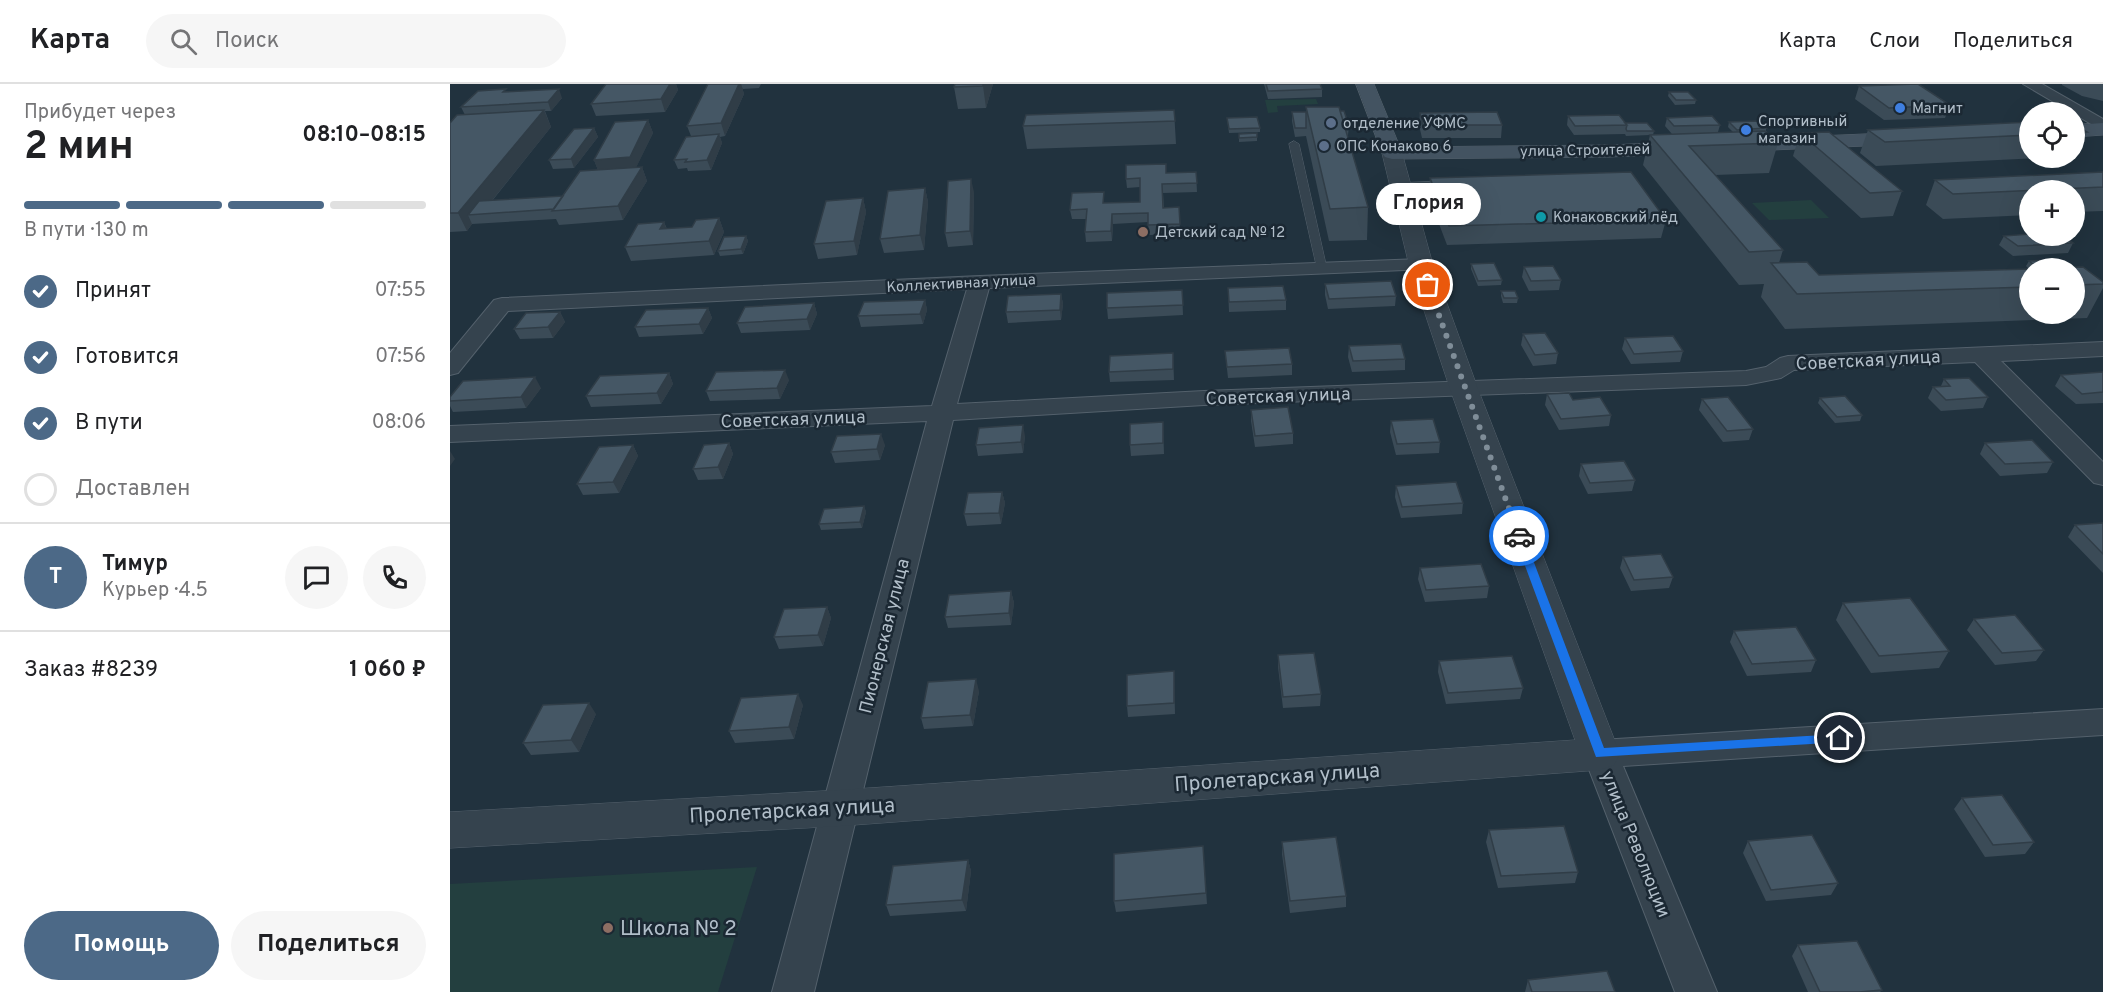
<!DOCTYPE html>
<html lang="ru">
<meta charset="utf-8">
<style>
:root{--surface:#fff;--page:#f6f6f6;--text:#202124;--muted:#757577;--line:#e0e0e0;--accent:#4c6987}
body{margin:0;font-family:Overpass,sans-serif;background:var(--page);color:var(--text);height:100vh;display:flex;flex-direction:column;font-size:22px;white-space:nowrap}
*{box-sizing:border-box;margin:0}
p{font-size:20px;color:var(--muted)}
.icon{flex:none;width:33px;height:33px;fill:none;stroke:currentColor;stroke-width:2;stroke-linecap:round;stroke-linejoin:round}
.map{position:relative;flex:1;overflow:hidden}
.panel{display:flex;flex-direction:column;background:var(--surface);width:450px}
.panel>*{flex:none}
.fabs{position:absolute;left:1569px;top:18px;display:grid;gap:12px}
.fabs a{display:grid;place-items:center;width:66px;height:66px;border-radius:50%;background:var(--surface);box-shadow:0 6px 24px #0002;font-size:30px}
.pin{position:absolute;display:grid;place-items:center;width:51px;height:51px;color:#fff;margin:-26px;border:3px solid #fff;border-radius:50%;box-shadow:0 2px 6px #0007}
.courier{position:absolute;display:grid;place-items:center;width:60px;height:60px;margin:-30px;border:4px solid #1a73e8;border-radius:50%;background:#fff;color:#222;box-shadow:0 2px 8px #0007}
.bubble{position:absolute;height:42px;border-radius:21px;background:var(--surface);box-shadow:0 6px 24px #0002;font-size:20px;font-weight:700;line-height:42px;text-align:center}
.headline em{font-style:normal;font-weight:700}
.headline div{display:flex;flex-direction:column-reverse}
.headline{display:flex;align-items:center;justify-content:space-between;height:102px;padding:0 24px}
h1{font-size:39px;font-weight:700;line-height:45px}
.bar{display:grid;grid-template-columns:repeat(4,1fr);gap:9px 6px;align-content:center;height:72px;padding:0 24px}
.bar i{height:8px;border-radius:4px;background:var(--line)}
.bar .active{background:var(--accent)}
.bar p{grid-column:span 4}
.line{display:flex;align-items:center;gap:15px;padding:0 24px;border-top:2px solid var(--line)}
.line div{flex:1}
.round{display:grid;place-items:center;flex:none;width:63px;height:63px;border-radius:32px;background:var(--page)}
ol{padding:0 24px;list-style:none}
li{display:flex;align-items:center;gap:18px;height:66px}
li p{margin-inline-start:auto}
li .icon{padding:6px;border-radius:50%;background:var(--accent);color:#fff;stroke-width:4}
li:last-child{color:var(--muted)}
li i{width:33px;height:33px;border:3px solid var(--line);border-radius:50%}
.button{display:flex;gap:12px;margin-top:auto;padding:12px 24px}
.button a{flex:1;height:69px;border-radius:36px;background:var(--accent);color:#fff;font-size:24px;font-weight:700;line-height:69px;text-align:center}
.button a+a{background:var(--page);color:var(--text)}
header{display:flex;align-items:center;gap:36px;box-sizing:border-box;height:84px;padding:0 30px;background:var(--surface);border-bottom:2px solid var(--line)}
header strong{font-size:28px}
nav{display:flex;gap:33px;margin-inline-start:auto;font-size:21px}
.search{width:420px;height:54px;background:var(--page);display:flex;align-items:center;gap:15px;box-sizing:border-box;padding:0 21px;border-radius:33px;color:var(--muted);font-size:22px}
main{display:flex;flex:1;min-height:0}
.map>svg:first-child{display:block}
</style>
<header>
<strong>Карта</strong>
<div class="search"><svg class="icon" aria-label="search" viewBox="0 0 24 24"><circle cx="10" cy="10" r="6"/><path d="M15 15l6 6"/></svg>Поиск</div>
<nav><a>Карта</a><a>Слои</a><a>Поделиться</a></nav>
</header>
<main>
<section class="panel">
<div class="headline"><div><h1>2 мин</h1><p>Прибудет через</p></div><em>08:10–08:15</em></div>
<div class="bar"><i class="active"></i><i class="active"></i><i class="active"></i><i></i><p>В пути · 130 m</p></div>
<ol>
<li><svg class="icon" aria-label="check" viewBox="0 0 24 24"><path d="M5 12l5 5 9-10"/></svg>Принят<p>07:55</p></li>
<li><svg class="icon" aria-label="check" viewBox="0 0 24 24"><path d="M5 12l5 5 9-10"/></svg>Готовится<p>07:56</p></li>
<li><svg class="icon" aria-label="check" viewBox="0 0 24 24"><path d="M5 12l5 5 9-10"/></svg>В пути<p>08:06</p></li>
<li><i></i>Доставлен</li>
</ol>
<div class="line" style="height:108px"><b class="round" style="background:var(--accent);color:#fff">Т</b><div><b>Тимур</b><p>Курьер · 4.5</p></div><a class="round"><svg class="icon" aria-label="chat" viewBox="0 0 24 24"><path d="M4 5h16v11H9l-5 4z"/></svg></a><a class="round"><svg class="icon" aria-label="phone" viewBox="0 0 24 24"><path d="M5 4h4l2 5-3 2q2 4 5 5l2-3 5 2v4C11 20 4 13 5 4z"/></svg></a></div>
<div class="line" style="height:78px"><div>Заказ #8239</div><b>1 060 ₽</b></div>
<div class="button"><a>Помощь</a><a>Поделиться</a></div>
</section>
<div class="map">
<svg width="1653" height="908" viewBox="0 0 1653 908">
<rect width="100%" height="100%" fill="#21323e"/>
<path fill="#233f3f" d="M866,15L868,20L827,22L828,28L818,29L815,16Z
M1361,116L1379,134L1319,136L1302,119Z
M307,783L268,908H0V800Z"/>
<g fill="none" stroke-linecap="round" stroke-linejoin="round">
<defs>
<path id="service" d="M844,57L849,60L877,185L872,188L867,185L839,60Z
M998,97L1003,100L1001,102L950,105L945,102L950,99Z"/>
<path id="minor" d="M1573,0H1592L1653,35V47Z
M971,175L978,177L981,181L978,185L539,204L507,320L754,307L1296,287L1316,283L1330,274L1338,272L1653,258V272L1551,277L1653,378V401L1644,399L1525,278L1344,286L1331,294L1296,301L754,321L503,336L364,908H322L477,337L0,358V342L482,322L517,205L58,227L8,289L0,291V269L44,216L52,214L530,192Z
M1653,625V651L1173,682L1267,908H1225L1133,670L1138,660L1150,656Z"/>
<path id="tertiary" d="M942,63L949,65L952,69L983,181L1028,305L1170,670L1164,681L1150,686L390,742L0,764V728L390,706L1125,656L1000,305L959,181L932,69L935,65Z"/>
<path id="secondary" d="M906,0H924L950,63L1159,61L1461,48L1468,50L1471,54L1468,58L1461,60L1159,73L942,75L935,73L932,69Z
M1653,39V51L1624,53V41Z"/>
</defs>
<use href="#service" stroke="#54616c" stroke-width="1"/>
<use href="#minor" stroke="#54616c" stroke-width="2"/>
<use href="#tertiary" stroke="#54616c" stroke-width="1"/>
<use href="#secondary" stroke="#54616c" stroke-width="1"/>
<use href="#service" fill="#35434e" fill-rule="evenodd"/>
<use href="#minor" fill="#35434e" fill-rule="evenodd"/>
<use href="#tertiary" fill="#35434e" fill-rule="evenodd"/>
<use href="#secondary" fill="#435361" fill-rule="evenodd"/>
</g>
<path fill="#3b4b57" fill-rule="evenodd" d="M156,0H226L228,6L215,28L146,32L141,20Z
M258,0H291L294,10L275,52L270,53L272,59L261,86L238,87L237,84L228,85L224,76L241,52L237,42Z
M291,0H311L309,4L292,5Z
M543,0L536,24L508,25L504,3Z
M814,0H870L872,5V13L818,15Z
M1612,0H1653V17L1632,12L1612,1Z
M1409,2L1500,21L1495,34L1434,36L1405,15Z
M58,8L112,14L101,27H95L101,43L42,117L113,112L148,86L144,76L198,36L203,49L186,83H192L197,97L173,136L109,141L106,135L22,140L17,147L0,148V39L15,31L11,23Z
M1219,8L1246,16L1245,20L1225,21L1218,12Z
M856,23L890,27L899,42L898,51H897L918,123L917,156L879,157L856,52L845,53L842,37V28H856Z
M724,26L726,60L577,65L573,42Z
M970,29L1052,41L1051,54H972L969,41Z
M1169,31L1175,39H1197L1204,47L1203,51L1222,50L1215,42L1217,34L1262,32L1270,41L1268,48H1283L1278,43L1279,38L1308,37L1316,44V47L1328,59L1319,89L1265,91L1333,166L1329,179L1357,178L1369,191L1579,185L1576,182L1579,177L1603,176L1613,184L1633,183L1653,198V204L1637,234L1335,245L1311,213L1314,200L1289,201L1193,81L1200,51L1176,52L1175,50L1124,51L1117,41L1118,32ZM1580,184H1624V230H1580Z
M777,34L810,44V48L779,49Z
M1580,38V74H1590L1426,82L1410,69L1418,46Z
M1624,41L1637,48L1626,72H1624Z
M144,44L148,53L124,84L103,85L99,76Z
M1350,49L1452,107L1443,132L1411,134L1343,72Z
M789,50L807,53V57L789,58Z
M746,88L747,108L713,109L714,124L729,123L730,150L699,151L698,138L663,140L662,157L636,158L635,148L636,135H622L620,126L655,119L690,118V103L677,104L676,95L716,89Z
M1653,88V127L1624,128V106H1580V131L1493,135L1476,121L1485,96Z
M980,94L1216,136L1211,154L997,161L978,111Z
M475,104L478,118L474,166L434,169L430,155Z
M524,108L523,161L498,163L495,149Z
M413,114L416,128L407,171L368,175L364,160Z
M269,134L274,148L264,171L181,177L175,163L214,138L217,145L242,143Z
M296,152L298,157L293,170L270,172L268,167Z
M1554,152L1623,159L1618,169L1563,172L1549,161Z
M1021,180L1052,196L1051,201L1028,202L1021,185Z
M1074,183L1111,196L1109,206L1079,207L1072,193Z
M875,200L946,212L945,222L878,225L875,211Z
M778,204L836,216V226L779,228Z
M732,206L733,231L658,235L657,224Z
M1051,207L1068,214L1067,219H1053L1051,212Z
M611,210L613,220L611,236L558,239L556,228Z
M475,216L477,226L473,240L411,243L408,232Z
M364,219L367,230L360,246L291,249L287,239Z
M258,224L262,234L253,250L189,253L185,243Z
M110,228L115,238L103,254L70,255L64,245Z
M1073,250L1108,269L1106,280L1083,282L1071,261Z
M1175,254L1233,267L1230,278L1181,280L1172,265Z
M899,262L955,275V286L902,288L898,273Z
M775,267L842,280V291L778,294Z
M723,269L724,296L660,298L659,288Z
M1653,288V319L1626,320L1605,302L1611,291Z
M219,289L223,300L211,320L141,323L136,312Z
M1494,295L1538,313L1533,324L1491,327L1478,314L1483,303L1491,302Z
M339,296L330,315L260,317L256,307Z
M91,304L76,324L3,328L0,322V313Z
M1097,310L1123,316L1161,331L1159,342L1109,346L1095,321Z
M1370,314L1412,331L1410,337L1385,339L1368,319Z
M1252,315L1303,345L1299,356L1273,358L1249,326Z
M801,326L843,349V360L805,363L801,337Z
M941,337L990,358L989,369L946,371L940,348Z
M713,338L714,370L681,372L680,361Z
M575,352L573,369L528,372L526,361Z
M279,359L283,370L273,395L248,396L243,385Z
M1535,359L1603,378L1597,389L1550,392L1530,370Z
M183,361L188,372L169,409L133,411L127,400Z
M435,361L430,376L385,379L381,368Z
M1131,380L1185,396L1182,407L1138,410L1129,392Z
M946,402L1013,419L1012,430L951,434L945,413Z
M552,408L555,419L551,440L517,442L514,430Z
M414,422L416,428L412,444L371,446L369,440Z
M1653,439V489L1618,453L1625,441Z
M1173,473L1223,493L1219,504L1181,507L1170,484Z
M970,484L1039,502L1037,514L975,518L968,495Z
M561,507L564,519L561,541L498,544L495,533Z
M1393,519L1499,567L1489,584L1421,589L1386,536Z
M377,523L381,534L373,562L329,565L324,553Z
M1524,535L1594,566L1586,577L1545,581L1517,546Z
M1284,547L1366,576L1361,588L1297,592L1280,558Z
M828,571L871,610L870,622L833,624L828,583Z
M989,577L1073,604L1070,615L996,620L988,588Z
M724,587L725,630L678,633L677,622Z
M529,607L523,642L474,645L471,634Z
M353,621L344,655L285,659L279,647Z
M146,630L129,668L81,671L73,659Z
M1512,714L1584,758L1575,770L1535,773L1504,725Z
M1039,746L1128,788L1125,799L1048,804L1036,758Z
M1298,757L1388,799L1381,811L1316,817L1293,769Z
M832,758L896,812V823L840,829L832,770Z
M753,762L757,820L666,828L664,817Z
M518,776L521,787L516,827L440,832L436,821Z
M1348,861L1432,906L1430,908H1358L1342,872Z
M1078,896L1165,908H1075Z"/>
<path fill="#303d47" d="M220,0H226L228,6L215,28L211,15Z
M289,0H291L294,10L275,52L271,39Z
M533,0H543L536,24L533,2Z
M109,5L112,14L101,27L98,18Z
M94,26L101,43L31,130L18,131L22,140L17,147L8,129Z
M198,36L203,49L185,86L149,89L144,76Z
M144,44L148,53L124,84L121,75Z
M269,50L272,59L261,86L257,76Z
M192,83L197,97L173,136L168,122Z
M521,95L524,108L523,161L520,147Z
M475,104L478,118L474,166L470,151Z
M413,114L416,128L407,171L404,157Z
M662,130L663,140L662,157L661,147Z
M269,134L274,148L264,171L259,157Z
M214,138L219,152L210,145Z
M296,152L298,157L293,170L291,165Z
M611,210L613,220L611,236L610,226Z
M475,216L477,226L473,240L470,230Z
M364,219L367,230L360,246L357,235Z
M258,224L262,234L253,250L249,240Z
M110,228L115,238L103,254L98,243Z
M335,286L339,296L330,315L327,304Z
M219,289L223,300L211,320L207,309Z
M85,293L91,304L76,324L71,313Z
M573,341L575,352L573,369L571,358Z
M431,350L435,361L430,376L427,365Z
M279,359L283,370L273,395L268,383Z
M183,361L188,372L169,409L163,398Z
M0,367L5,375L0,382Z
M552,408L555,419L551,440L549,429Z
M414,422L416,428L412,444L410,438Z
M561,507L564,519L561,541L559,529Z
M377,523L381,534L373,562L368,551Z
M526,595L529,607L523,642L520,631Z
M348,610L353,621L344,655L339,643Z
M139,619L146,630L129,668L121,656Z
M518,776L521,787L516,827L512,816Z"/>
<path fill="#455765" stroke="#303d47" stroke-width="1.5" d="M156,0H220L211,15L141,20Z
M258,0H289L271,39L237,42Z
M505,0H533V2L504,3Z
M816,0H870L872,5L818,7Z
M1468,0L1500,21L1439,24L1409,2Z
M56,5L53,8L109,5L98,18L11,23L28,7Z
M1219,8H1238L1246,16H1226Z
M856,23H889L918,123L880,125Z
M94,26L8,129H0V39L7,31Z
M724,26L725,37L573,42L576,31Z
M890,27H894L899,42L895,43Z
M842,28H856V44H845Z
M1047,28L1052,41H973L970,29Z
M1169,31L1177,41L1125,42L1118,32Z
M1262,32L1270,41L1224,42L1217,34Z
M807,33L810,44L779,45L777,34Z
M198,36L180,73L144,76L165,38Z
M1308,37L1316,44L1287,46L1279,38Z
M1580,38V51L1435,58L1418,46Z
M1175,39H1197L1204,47H1177L1176,45L1177,41Z
M1624,41L1637,48L1624,49Z
M144,44L121,75L99,76L124,45Z
M1315,47L1328,59L1239,62L1333,166L1299,168L1200,51Z
M1379,48L1452,107L1420,109L1350,49Z
M807,49V53L789,54V50Z
M269,50L257,76L235,78L237,75L224,76L236,53Z
M716,80V89L746,88L747,99L712,100L713,124L729,123L730,140L698,141V129L662,130L661,147L635,148L637,125L620,126L622,109L654,108L653,119L690,118V94L676,95V81Z
M192,83L168,122L102,127L130,87Z
M1181,88L1216,136L999,142L980,94Z
M1653,88V103L1503,110L1485,96Z
M521,95L520,147L495,149L498,97Z
M475,104L470,151L430,155L438,107Z
M113,112L104,125L18,131L29,117Z
M413,114L404,157L364,160L376,117Z
M269,134L259,157L175,163L188,140L214,138L210,145L242,143L246,136Z
M1580,150V152H1612L1623,159L1568,162L1554,152Z
M296,152L291,165L268,167L274,153Z
M1603,176L1613,183L1588,184L1579,177Z
M1357,178L1369,191L1580,185V203L1347,210L1321,179Z
M1044,179L1052,196L1028,197L1021,180Z
M1103,182L1111,196L1081,197L1074,183Z
M1633,183L1653,198V200L1624,201V184H1585Z
M941,197L946,212L879,215L875,200Z
M833,202L836,216L779,218L778,204Z
M732,206L733,221L657,224V209Z
M1051,207H1065L1068,214H1054Z
M611,210L610,226L556,228L558,212Z
M475,216L470,230L408,232L414,218Z
M364,219L357,235L287,239L295,223Z
M258,224L249,240L185,243L196,226Z
M110,228L98,243L64,245L76,229Z
M1095,249L1108,269L1085,271L1073,250Z
M1223,252L1233,267L1184,270L1175,254Z
M951,260L955,275L903,277L899,262Z
M839,264L842,280L777,283L775,267Z
M723,269V285L659,288L660,272Z
M335,286L327,304L256,307L266,288Z
M1653,288V308L1632,310L1611,291Z
M219,289L207,309L136,312L150,292Z
M85,293L71,313L0,317V313L13,297Z
M1519,294L1538,313L1496,316L1483,303L1500,302L1494,295Z
M1119,309L1123,316L1150,313L1161,331L1111,335L1097,310Z
M1395,312L1412,331L1387,333L1370,314Z
M1278,313L1303,345L1277,347L1252,315Z
M838,323L843,349L805,352L801,326Z
M983,335L990,358L947,360L941,337Z
M713,338V359L680,361V340Z
M573,341L571,358L526,361L529,344Z
M431,350L427,365L381,368L387,352Z
M1582,356L1603,378L1555,380L1535,359Z
M279,359L268,383L243,385L254,361Z
M183,361L163,398L127,400L149,363Z
M1174,377L1185,396L1140,399L1131,380Z
M1006,398L1013,419L952,423L946,402Z
M552,408L549,429L514,430L518,409Z
M414,422L410,438L369,440L374,425Z
M1653,439V470L1625,441Z
M1211,470L1223,493L1184,496L1173,473Z
M1031,480L1039,502L976,506L970,484Z
M561,507L559,529L495,533L499,511Z
M1460,514L1499,567L1429,572L1393,519Z
M377,523L368,551L324,553L334,525Z
M1565,531L1594,566L1552,569L1524,535Z
M1346,543L1366,576L1302,580L1284,547Z
M864,569L871,610L833,613L828,571Z
M1062,572L1073,604L998,609L989,577Z
M724,587V619L677,622V591Z
M526,595L520,631L471,634L478,598Z
M348,610L339,643L279,647L291,614Z
M139,619L121,656L73,659L93,621Z
M1552,711L1584,758L1543,761L1512,714Z
M1114,742L1128,788L1051,792L1039,746Z
M1362,751L1388,799L1321,806L1298,757Z
M886,753L896,812L840,817L832,758Z
M753,762L756,809L664,817V770Z
M518,776L512,816L436,821L443,782Z
M1407,857L1432,906L1409,908H1370L1348,861Z
M1157,887L1165,908H1082L1078,896Z"/>
<path fill="#1a73e8" d="M1069,449L1074,452L1154,664L1390,650L1394,651V658L1146,673L1064,452Z"/>
<g fill="none" stroke-linecap="round" stroke-linejoin="round">
<path stroke="#7f8d98" stroke-width="6" stroke-dasharray="0 10.8" d="M978,201L1069,452"/>
</g>
<g fill="#3f7fe0" stroke="#1b2833" stroke-width="2">
<circle cx="1450" cy="24" r="6"/>
<circle cx="1296" cy="46" r="6"/>
</g>
<g fill="#5c6f8a" stroke="#1b2833" stroke-width="2">
<circle cx="881" cy="39" r="6"/>
<circle cx="874" cy="62" r="6"/>
</g>
<circle fill="#0f9aa8" stroke="#1b2833" stroke-width="2" cx="1091" cy="133" r="6"/>
<g fill="#8d6e63" stroke="#1b2833" stroke-width="2">
<circle cx="693" cy="148" r="6"/>
<circle cx="158" cy="844" r="6"/>
</g>
<g text-anchor="middle" stroke-width="5" stroke-linejoin="round" paint-order="stroke">
<g font-size="15" fill="#b1bec9" stroke="#1b2833" text-anchor="start">
<text x="1462" y="29">Магнит</text>
<text x="1308" y="42">Спортивный<tspan x="1308" dy="17">магазин</tspan></text>
<text x="893" y="44">отделение УФМС</text>
<text x="886" y="67">ОПС Конаково 6</text>
<text x="1103" y="138">Конаковский лёд</text>
<text x="705" y="153">Детский сад № 12</text>
</g>
<g font-size="15" fill="#b1bec9" stroke="#1b2833">
<text transform="translate(1135 66) rotate(-1)" y="5">улица Строителей</text>
<text transform="translate(511 199) rotate(-3)" y="5">Коллективная улица</text>
</g>
<g font-size="18" fill="#b1bec9" stroke="#1b2833">
<text transform="translate(1418 276) rotate(-3)" y="6">Советская улица</text>
<text transform="translate(828 312) rotate(-2)" y="6">Советская улица</text>
<text transform="translate(343 335) rotate(-2)" y="6">Советская улица</text>
<text transform="translate(434 552) rotate(-76)" y="6">Пионерская улица</text>
<text transform="translate(1186 760) rotate(68)" y="6">улица Революции</text>
</g>
<g font-size="21" fill="#b1bec9" stroke="#1b2833">
<text transform="translate(827 693) rotate(-4)" y="7">Пролетарская улица</text>
<text transform="translate(342 726) rotate(-3)" y="7">Пролетарская улица</text>
</g>
<g font-size="21" fill="#b1bec9" stroke="#1b2833" text-anchor="start">
<text x="170" y="851">Школа № 2</text>
</g>
</g>
</svg>
<div class="fabs">
<a><svg class="icon" aria-label="locate" viewBox="0 0 24 24"><circle cx="12" cy="12" r="6"/><path d="M12 2v4M12 18v4M2 12h4M18 12h4"/></svg></a>
<a>+</a>
<a>−</a>
</div>
<div class="pin" style="left:978px;top:201px;background:#ea580c"><svg class="icon" aria-label="bag" viewBox="0 0 24 24"><path d="M5 8h14l-1 12H6zM9 8a3 3 0 0 1 6 0"/></svg></div>
<div class="pin" style="left:1390px;top:654px;background:#1f2937"><svg class="icon" aria-label="home" viewBox="0 0 24 24"><path d="M3 11l9-7 9 7M6 9v11h12V9"/></svg></div>
<div class="courier" style="left:1069px;top:452px"><svg class="icon" aria-label="car" viewBox="0 0 24 24"><path d="M5 17H2v-5l4-1 3-4h7l3 4 3 1v5h-3M9 17h6M6 11h13"/><circle cx="7" cy="17" r="2"/><circle cx="17" cy="17" r="2"/></svg></div>
<div class="bubble" style="left:926px;top:99px;width:105px">Глория</div>
</div>
</main>
